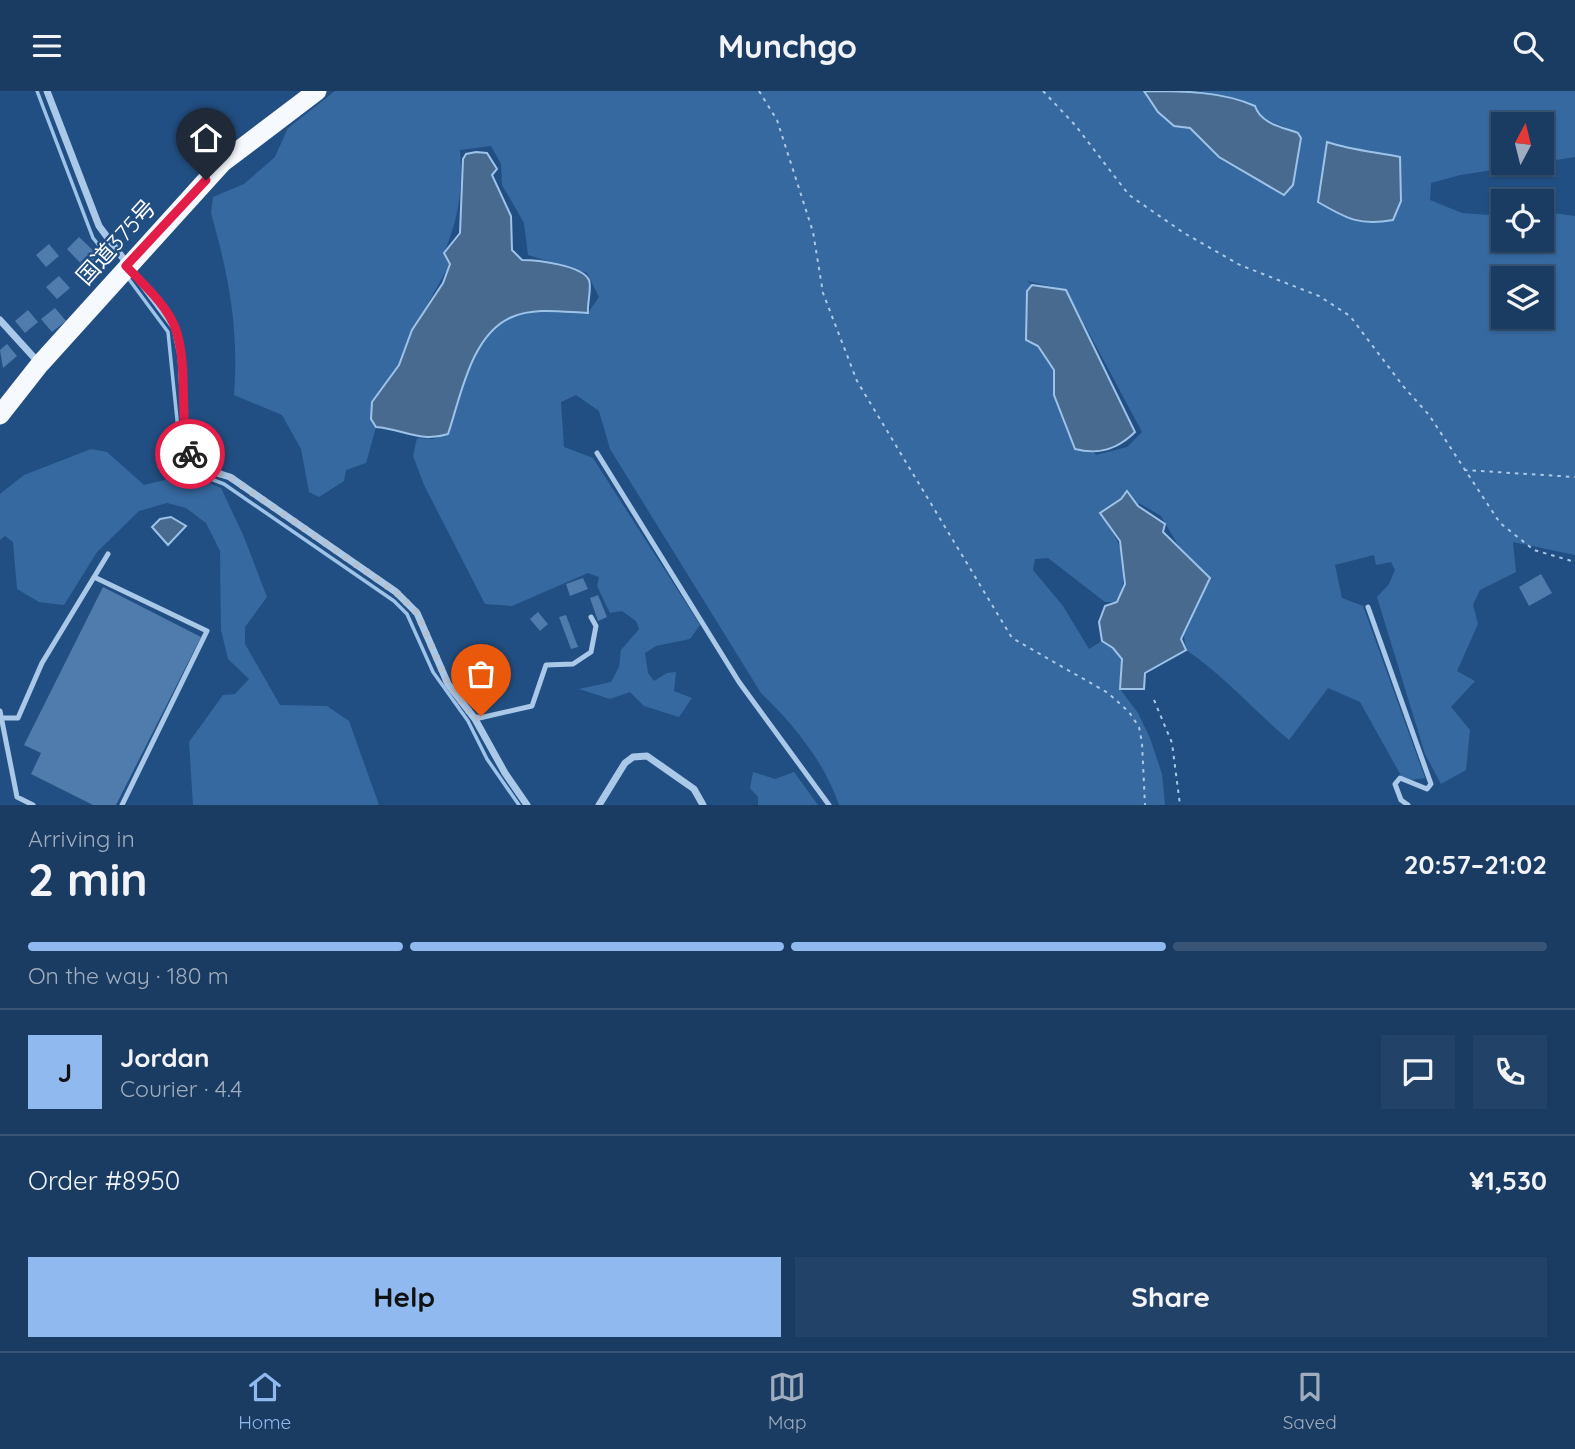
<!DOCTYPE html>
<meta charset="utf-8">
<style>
:root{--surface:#1a3b62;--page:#234268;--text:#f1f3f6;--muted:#9fadbe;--line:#385577;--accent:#90b9f0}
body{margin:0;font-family:Quicksand,"Noto Sans JP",sans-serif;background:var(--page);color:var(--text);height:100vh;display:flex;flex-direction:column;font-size:26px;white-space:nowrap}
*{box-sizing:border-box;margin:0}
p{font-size:23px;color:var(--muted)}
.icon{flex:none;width:38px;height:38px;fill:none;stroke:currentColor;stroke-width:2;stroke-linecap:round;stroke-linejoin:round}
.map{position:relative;height:714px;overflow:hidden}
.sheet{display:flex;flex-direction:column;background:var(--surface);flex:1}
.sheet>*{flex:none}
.needle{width:46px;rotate:7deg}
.tools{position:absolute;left:1491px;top:21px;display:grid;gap:14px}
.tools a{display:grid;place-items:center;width:63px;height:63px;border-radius:0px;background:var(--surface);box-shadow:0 2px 5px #0004,0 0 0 2px var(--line);font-size:35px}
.pin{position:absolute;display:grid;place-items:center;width:60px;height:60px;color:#fff;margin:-72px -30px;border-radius:50% 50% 50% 0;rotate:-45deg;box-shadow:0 0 7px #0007}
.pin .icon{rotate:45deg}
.courier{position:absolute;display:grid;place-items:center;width:70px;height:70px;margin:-35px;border:5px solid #e11d48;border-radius:50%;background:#fff;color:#222;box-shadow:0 2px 9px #0007}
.summary em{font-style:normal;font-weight:700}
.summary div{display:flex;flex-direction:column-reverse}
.summary{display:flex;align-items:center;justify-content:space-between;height:119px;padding:0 28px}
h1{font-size:46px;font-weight:700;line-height:52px}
.bar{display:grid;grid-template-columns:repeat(4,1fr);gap:10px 7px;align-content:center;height:84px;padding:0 28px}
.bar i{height:9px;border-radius:5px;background:var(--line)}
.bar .active{background:var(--accent)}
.bar p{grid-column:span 4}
.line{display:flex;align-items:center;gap:18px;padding:0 28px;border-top:2px solid var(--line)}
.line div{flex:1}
.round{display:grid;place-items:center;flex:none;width:74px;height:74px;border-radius:0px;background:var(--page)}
.button{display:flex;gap:14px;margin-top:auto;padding:14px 28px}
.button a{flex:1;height:80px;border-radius:0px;background:var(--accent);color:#111;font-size:28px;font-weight:700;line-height:80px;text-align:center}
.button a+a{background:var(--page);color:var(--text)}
header{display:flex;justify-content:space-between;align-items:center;height:91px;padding:0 28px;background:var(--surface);font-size:32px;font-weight:700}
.tabs{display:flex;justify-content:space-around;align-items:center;height:98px;border-top:2px solid var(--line);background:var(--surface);font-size:19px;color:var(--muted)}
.tabs a{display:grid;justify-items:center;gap:4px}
.tabs .active{color:var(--accent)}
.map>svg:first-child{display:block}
</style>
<header><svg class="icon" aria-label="menu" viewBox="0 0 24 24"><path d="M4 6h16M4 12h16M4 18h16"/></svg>Munchgo<svg class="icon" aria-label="search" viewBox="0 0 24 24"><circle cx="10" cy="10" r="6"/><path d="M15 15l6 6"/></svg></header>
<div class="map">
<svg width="1575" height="714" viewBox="0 0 1575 714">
<rect width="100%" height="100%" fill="#224f83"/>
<path fill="#3669a0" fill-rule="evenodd" d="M335,0H1144L1174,35L1190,37L1219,66L1298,42L1200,0H1575V66L1460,84L1431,92L1430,109L1462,122L1503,125V149H1542V124L1553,122L1575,125V464L1513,451L1516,481L1480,499L1473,514L1478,533L1457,580L1475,590L1451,616L1470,639L1466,679L1441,693L1425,663L1377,506L1389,493L1395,479L1391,471L1376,474L1374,464L1335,474L1342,507L1363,515L1425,687L1404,690L1360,611L1328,597L1289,649C1254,620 1224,584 1186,559L1184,545L1210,487L1181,459L1161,425L1139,412L1138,415L1127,401L1121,408L1100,422C1122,453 1132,474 1117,511H1105L1048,467L1035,468L1033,479L1063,515L1089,558L1102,550L1113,556L1122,568L1120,598L1138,622L1150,647L1162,683L1165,714H839C825,672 793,632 761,602L610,358L599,320L576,304L561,311L564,356L593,367L700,534L690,548L656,555L645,562L648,582L654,590L667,582L676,581L674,600L692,607L679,626L644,615L630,601L610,608L579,598L611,591L619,576L621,559L639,538L636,530L622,520L610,522L597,495L599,486L588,482L512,515L485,513L424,394L413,365L417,347L433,348L448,342C461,305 471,243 512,226C535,216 563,221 588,222L599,206L587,182L528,164L524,132L502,94L501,73L491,55L460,59C463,97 459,127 444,162L450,173L413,239L399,274L372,311L371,328L376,336L366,372L346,379L344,390L319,406L309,401L301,358L282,324L234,304C239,237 229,186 211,122L213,106L244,93L275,66L288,37ZM1503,33H1542V72H1503ZM1503,187H1542V226H1503ZM1027,190L1066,199L1142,341L1127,356L1096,364L1054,304V280L1038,254L1027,200L1032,194Z
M91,358L107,361L144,394L189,383L221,397L244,446L267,506L245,536V553L280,614L327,615L349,630L379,714H193L189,651L223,604L235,603L249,588L228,568L221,539L220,460L206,432L186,417L167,412L139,420L97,461L64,514L39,511L17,498L13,451L5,445L0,449V403L24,384Z
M753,681L775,688L794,681L818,714H758V706L750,697Z"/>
<path fill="#486a8f" stroke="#9dc3e9" stroke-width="2" d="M1144,0C1182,0 1221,0 1255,15C1261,33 1282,36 1298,42L1301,47L1293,94L1284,104L1219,66L1190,37L1174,35L1158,21Z
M1327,51C1351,59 1375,61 1400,66L1401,110L1393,129C1360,135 1347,128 1318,111Z
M476,61L487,62L497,78L492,84L511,125L512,159L522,169C536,169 582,174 589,189C592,196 587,213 588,222C563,221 535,216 512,226C471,243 461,305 448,343C421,352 403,338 376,336L371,328L372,311L399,274L412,239L443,192L450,173L444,162L460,142L463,68L466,63Z
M1032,194L1066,199L1135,341C1117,359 1098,364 1075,358L1054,304V279L1038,255L1026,249L1027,200Z
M1127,400L1138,415L1165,433L1163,441L1210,487L1181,548L1186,559L1145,582L1144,598H1120L1122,568L1113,557L1102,550L1099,531L1105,515L1117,511L1125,493L1120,450L1100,422L1121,408Z
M171,426L186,435L168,454L152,436L160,428Z"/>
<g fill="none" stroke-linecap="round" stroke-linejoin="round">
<path stroke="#9dc3e9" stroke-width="3.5" d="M37,0L93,147L110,168
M128,187L168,241L182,377L224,393L394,510L407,523L433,581L468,630L487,668L519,714"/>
</g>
<path fill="#4f7bad" d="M79,146L98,164L85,177L67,158Z
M49,153L59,165L46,176L36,164Z
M59,185L70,197L57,208L46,196Z
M55,217L66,230L52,241L41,228Z
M28,219L38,231L25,242L15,230Z
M7,253L17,265L3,277L0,259Z
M1541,483L1552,502L1529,515L1519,496Z
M583,487L588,498L570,505L566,493Z
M103,496L201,546L116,714H93L31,683L41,662L24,654Z
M598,504L607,526L598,530L590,507Z
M538,521L548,533L540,540L530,528Z
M566,524L578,556L571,558L559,526Z"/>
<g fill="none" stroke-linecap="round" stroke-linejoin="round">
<path stroke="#aac8e8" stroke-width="2" stroke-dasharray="3.5 5" stroke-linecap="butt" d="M759,0L777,29L813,141L823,202L857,290L1012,547L1108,602L1129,621L1139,636L1142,652L1145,714
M1043,0L1075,34L1129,104L1184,142L1240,174L1319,205L1350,225L1403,295L1429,324L1500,432L1534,459L1575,471
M1464,379L1575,386
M1154,609L1172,652L1180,714"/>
<path stroke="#aac8e8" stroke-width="5" d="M597,362L739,591L829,714
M94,486L207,540L122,714
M1368,516L1431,693L1427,698L1400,687L1395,693L1401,709L1408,714
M0,620L17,706L33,714
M3,627H18L42,572L108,463
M475,628L532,615L546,574L573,573L591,561L596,535L591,526"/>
<path stroke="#aac8e8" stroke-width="7" d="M47,0L99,135L175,237L181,265L185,345L190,365L204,378L230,386L396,501L417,522L448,593L475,628L505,682L527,714
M0,229L39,272
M599,714L625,672L633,666L647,665L694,698L703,714"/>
<path stroke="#f6f9fe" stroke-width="19" d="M0,324L40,273L222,72L317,0"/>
</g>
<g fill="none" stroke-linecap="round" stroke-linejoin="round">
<path stroke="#b2c1d4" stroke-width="7" stroke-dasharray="0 12.6" d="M190,363L204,378L230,386L396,501L417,522L448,593L475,628L481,625"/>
<path stroke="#e11d48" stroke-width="9" d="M190,363C178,323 189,279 176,239C168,215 143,193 126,175L206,89"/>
</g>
<g text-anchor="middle" stroke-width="5" stroke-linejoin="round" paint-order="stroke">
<g font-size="23" fill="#fff" stroke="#224f83">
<text transform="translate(116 151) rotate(-48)" y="8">国道375号</text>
</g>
</g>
</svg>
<div class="tools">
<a><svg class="needle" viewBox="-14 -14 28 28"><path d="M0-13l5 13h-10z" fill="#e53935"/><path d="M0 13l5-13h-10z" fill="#9fadbe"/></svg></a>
<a><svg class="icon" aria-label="locate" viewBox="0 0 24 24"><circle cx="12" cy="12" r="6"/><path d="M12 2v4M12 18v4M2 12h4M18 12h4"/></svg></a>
<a><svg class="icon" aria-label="layers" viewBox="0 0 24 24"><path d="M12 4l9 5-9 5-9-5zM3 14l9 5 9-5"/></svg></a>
</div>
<div class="pin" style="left:481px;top:625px;background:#ea580c"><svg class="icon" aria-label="bag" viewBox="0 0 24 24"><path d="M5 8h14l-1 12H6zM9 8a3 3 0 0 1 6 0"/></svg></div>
<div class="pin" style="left:206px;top:89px;background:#1f2937"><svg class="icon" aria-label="home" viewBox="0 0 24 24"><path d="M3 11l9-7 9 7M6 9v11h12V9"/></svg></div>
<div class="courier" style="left:190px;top:363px"><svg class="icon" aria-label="bike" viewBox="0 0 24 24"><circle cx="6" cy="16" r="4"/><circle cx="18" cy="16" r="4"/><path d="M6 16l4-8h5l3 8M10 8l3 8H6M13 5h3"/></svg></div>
</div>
<section class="sheet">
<div class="summary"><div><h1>2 min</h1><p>Arriving in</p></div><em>20:57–21:02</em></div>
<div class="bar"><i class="active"></i><i class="active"></i><i class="active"></i><i></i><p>On the way · 180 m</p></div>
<div class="line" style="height:126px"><b class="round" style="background:var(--accent);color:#111">J</b><div><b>Jordan</b><p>Courier · 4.4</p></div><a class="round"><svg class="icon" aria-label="chat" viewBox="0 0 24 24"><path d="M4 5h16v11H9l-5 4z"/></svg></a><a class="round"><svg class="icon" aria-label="phone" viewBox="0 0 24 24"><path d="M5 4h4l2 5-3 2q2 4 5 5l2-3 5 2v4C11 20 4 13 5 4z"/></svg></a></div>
<div class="line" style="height:91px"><div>Order #8950</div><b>¥1,530</b></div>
<div class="button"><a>Help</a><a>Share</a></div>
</section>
<nav class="tabs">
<a class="active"><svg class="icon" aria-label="home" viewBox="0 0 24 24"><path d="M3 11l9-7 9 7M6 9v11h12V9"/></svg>Home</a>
<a><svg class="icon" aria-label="map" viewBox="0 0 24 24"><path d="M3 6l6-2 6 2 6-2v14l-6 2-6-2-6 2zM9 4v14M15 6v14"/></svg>Map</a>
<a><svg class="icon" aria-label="saved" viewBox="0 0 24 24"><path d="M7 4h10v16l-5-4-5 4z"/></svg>Saved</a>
</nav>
